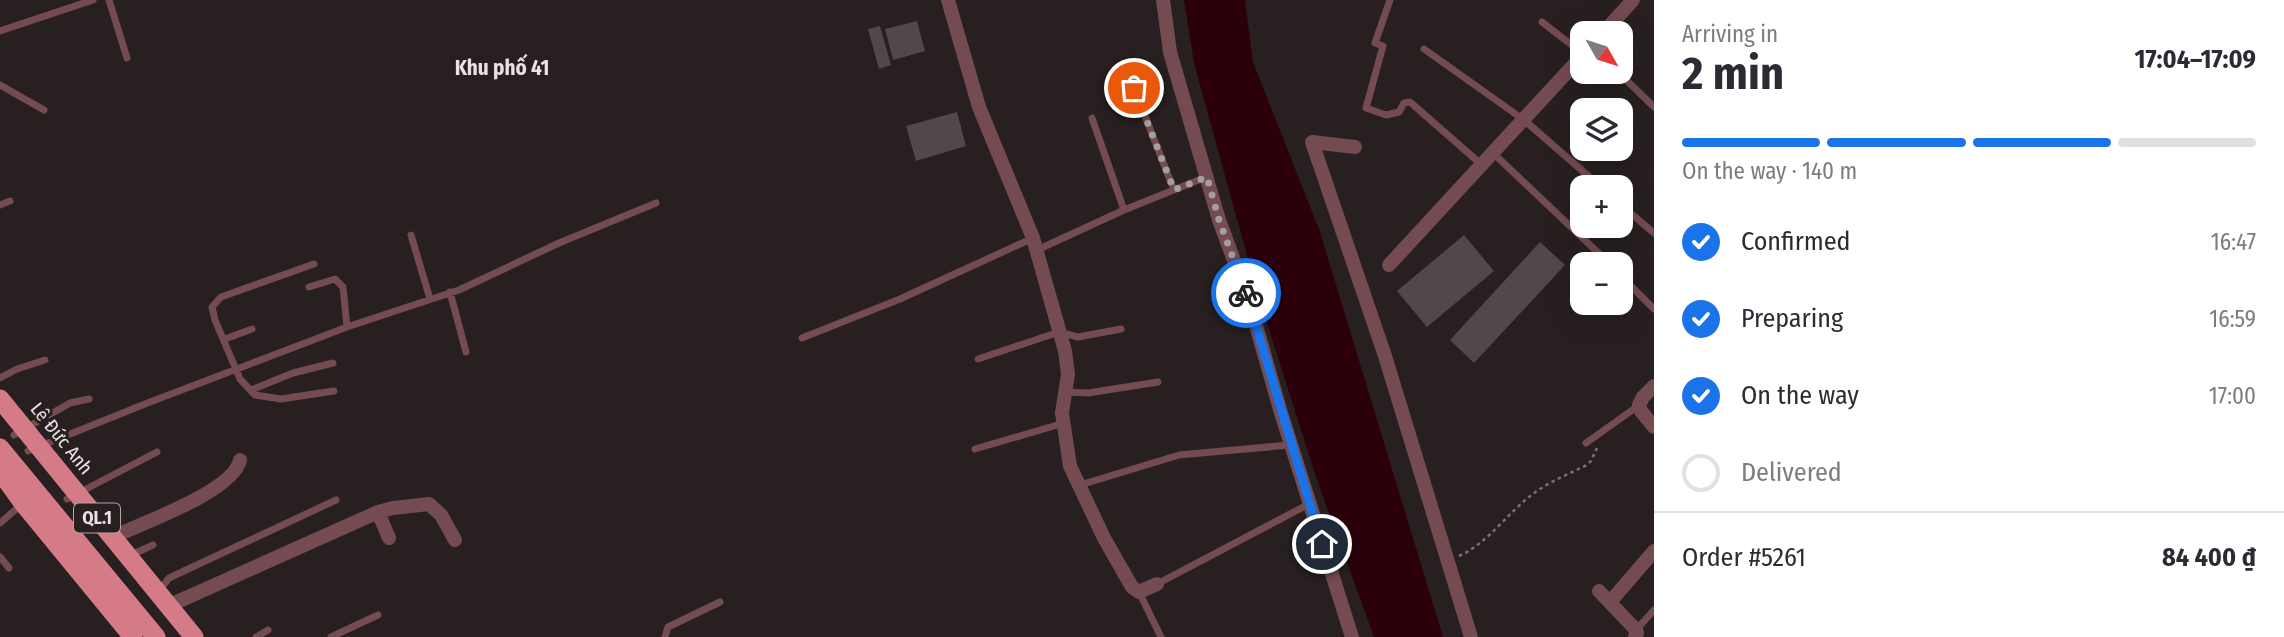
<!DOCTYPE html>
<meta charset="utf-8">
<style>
:root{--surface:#fff;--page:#f2f2f3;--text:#2b2b33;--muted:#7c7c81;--line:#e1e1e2;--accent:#1a73e8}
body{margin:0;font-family:"Fira Sans Condensed",sans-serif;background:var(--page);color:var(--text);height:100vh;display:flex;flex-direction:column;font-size:26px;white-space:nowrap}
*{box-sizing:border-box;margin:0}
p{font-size:23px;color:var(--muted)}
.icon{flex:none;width:38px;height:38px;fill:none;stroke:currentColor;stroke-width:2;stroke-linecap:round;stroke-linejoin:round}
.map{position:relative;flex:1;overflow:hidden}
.drawer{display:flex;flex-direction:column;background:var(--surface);width:630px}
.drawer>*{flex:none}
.needle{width:46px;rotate:129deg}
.fabs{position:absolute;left:1570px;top:21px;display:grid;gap:14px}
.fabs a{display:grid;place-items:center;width:63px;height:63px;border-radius:14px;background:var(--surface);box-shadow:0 7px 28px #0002;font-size:35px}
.pin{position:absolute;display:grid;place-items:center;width:60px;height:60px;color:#fff;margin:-30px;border:4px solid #fff;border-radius:50%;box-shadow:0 2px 7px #0007}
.courier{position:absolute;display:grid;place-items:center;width:70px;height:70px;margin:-35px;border:5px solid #1a73e8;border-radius:50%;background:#fff;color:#222;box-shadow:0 2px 9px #0007}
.summary em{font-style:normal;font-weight:700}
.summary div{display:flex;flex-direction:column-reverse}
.summary{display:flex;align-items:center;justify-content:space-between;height:119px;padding:0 28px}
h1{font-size:46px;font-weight:700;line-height:52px}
.bar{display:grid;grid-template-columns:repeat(4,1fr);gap:10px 7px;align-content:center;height:84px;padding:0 28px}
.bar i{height:9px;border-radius:5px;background:var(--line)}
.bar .on{background:var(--accent)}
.bar p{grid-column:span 4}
.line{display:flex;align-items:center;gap:18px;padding:0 28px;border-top:2px solid var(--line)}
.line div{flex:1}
ol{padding:0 28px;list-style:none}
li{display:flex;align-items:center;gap:21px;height:77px}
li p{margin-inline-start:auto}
li .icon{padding:7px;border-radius:50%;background:var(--accent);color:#fff;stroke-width:4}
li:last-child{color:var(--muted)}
li i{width:38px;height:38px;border:4px solid var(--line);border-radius:50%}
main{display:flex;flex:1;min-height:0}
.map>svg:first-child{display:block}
</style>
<main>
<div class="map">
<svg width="1654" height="637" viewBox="0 0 1654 637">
<rect width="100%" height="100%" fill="#271f20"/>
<path fill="#2c000b" d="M1184,0H1245L1253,62L1320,232L1443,637H1374L1315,474L1256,288L1194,63Z"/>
<path fill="#514849" d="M917,21L925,51L893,60L885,29Z
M880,26L891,65L879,69L868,29Z
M957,112L966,146L916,161L906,126Z
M1464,235L1494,271L1427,327L1397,291Z
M1540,242L1565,265L1474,363L1450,340Z"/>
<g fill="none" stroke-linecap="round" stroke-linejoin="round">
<path stroke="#797273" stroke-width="2.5" stroke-dasharray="3.5 3.5" stroke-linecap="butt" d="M1459,556C1492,541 1510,508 1540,489C1554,480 1570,473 1585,466L1591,461L1597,448"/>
<path stroke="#734b50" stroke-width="7" d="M109,0L127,58
M1390,0L1375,43L1383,46L1366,108L1386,115L1399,112L1404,103L1410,102L1482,165
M1542,22L1582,53
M0,31L93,0
M1424,49L1524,120L1601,187
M1618,72L1654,107
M0,85L44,110
M1134,88L1174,190
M1092,118L1124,210
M1493,153L1610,264
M1620,204L1654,233
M0,205L10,201
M411,235L430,299
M1037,250L1124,210L1206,177
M314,264L221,297L212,307L215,320L240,379L255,395L281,399L334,391
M1620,275L1654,309
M309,287L335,279L343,287L347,327
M450,292L466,352
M802,338L900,299L1033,238
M225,339L252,329
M978,359L1059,332L1078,337L1121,329
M0,378L17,369L45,360
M251,390L293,373L333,363
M1065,392L1088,393L1158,382
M14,435L70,403L89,399
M1586,443L1638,406
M975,449L1064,423
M28,451L150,402L347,327L459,290L559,243L656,203
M1080,485L1179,455L1290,445
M67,499L157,452
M0,523L22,504
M131,555L153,545
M0,557L9,568
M1157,584L1309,504
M158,592L169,578L336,500
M1139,592L1161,637
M1636,630L1654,610
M256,637L268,630
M331,637L378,615
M665,637L668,627L720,602"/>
<path stroke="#734b50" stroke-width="14" d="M948,0L979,107L1033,238L1065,351L1068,374L1062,413L1070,466L1104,538L1132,587L1139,592L1157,584
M1163,0L1170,52L1219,220L1249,301L1281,413L1352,637
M1603,33L1633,0
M1355,147L1312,142L1385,356L1471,637
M1389,265L1582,56
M1654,386L1643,397L1639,405L1641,411L1654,427
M378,512L389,538
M113,537C142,523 234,491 240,460
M1599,591L1636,630L1637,633L1635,637
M1610,602L1654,551
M168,606L378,512L393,508L429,504L441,515L455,540"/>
<path stroke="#d57a87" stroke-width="19" d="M0,399L194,637
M0,448L156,637
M0,471L23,503L133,637"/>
</g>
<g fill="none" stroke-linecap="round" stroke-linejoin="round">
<path stroke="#a49e9f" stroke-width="7" stroke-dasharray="0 12.6" d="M1134,88L1174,190L1207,177L1219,220L1246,293"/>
<path stroke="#1a73e8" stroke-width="9" d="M1246,293L1322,544"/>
</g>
<g text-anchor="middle" stroke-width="6" stroke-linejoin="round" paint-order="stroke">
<rect fill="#271f20" stroke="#aea8a8" stroke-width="2" x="74" y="503.5" width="46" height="29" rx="5"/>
<g font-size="18" font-weight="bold" fill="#e8e2e3">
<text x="97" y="524">QL.1</text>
</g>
<g font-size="19" fill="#e8e2e3" stroke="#271f20">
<text transform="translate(62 438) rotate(51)" y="7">Lê Đức Anh</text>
</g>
<g font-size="21" font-weight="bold" fill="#e8e2e3" stroke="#271f20">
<text x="502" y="75">Khu phố 41</text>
</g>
</g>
</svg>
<div class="fabs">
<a><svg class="needle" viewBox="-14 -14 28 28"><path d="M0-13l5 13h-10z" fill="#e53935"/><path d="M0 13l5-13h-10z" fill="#7c7c81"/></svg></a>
<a><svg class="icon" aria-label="layers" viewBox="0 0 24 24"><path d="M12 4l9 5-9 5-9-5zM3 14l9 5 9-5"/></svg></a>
<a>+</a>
<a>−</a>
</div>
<div class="pin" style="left:1134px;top:88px;background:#ea580c"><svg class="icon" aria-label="bag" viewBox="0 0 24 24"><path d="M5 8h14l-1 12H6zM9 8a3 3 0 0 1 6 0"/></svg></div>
<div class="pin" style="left:1322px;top:544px;background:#1f2937"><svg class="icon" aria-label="home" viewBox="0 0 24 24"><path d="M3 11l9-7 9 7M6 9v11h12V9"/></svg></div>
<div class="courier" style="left:1246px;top:293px"><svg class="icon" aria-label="bike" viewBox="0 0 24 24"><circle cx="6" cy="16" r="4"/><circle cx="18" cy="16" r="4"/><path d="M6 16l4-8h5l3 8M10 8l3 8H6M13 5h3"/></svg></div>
</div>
<section class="drawer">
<div class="summary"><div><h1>2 min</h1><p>Arriving in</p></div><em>17:04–17:09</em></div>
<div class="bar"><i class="on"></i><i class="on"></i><i class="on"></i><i></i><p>On the way · 140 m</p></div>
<ol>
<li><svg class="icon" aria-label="check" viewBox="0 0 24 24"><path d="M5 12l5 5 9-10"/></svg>Confirmed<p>16:47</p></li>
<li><svg class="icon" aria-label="check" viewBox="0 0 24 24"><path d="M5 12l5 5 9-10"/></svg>Preparing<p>16:59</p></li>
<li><svg class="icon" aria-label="check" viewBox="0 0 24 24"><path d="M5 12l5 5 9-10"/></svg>On the way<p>17:00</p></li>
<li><i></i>Delivered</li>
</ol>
<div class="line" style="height:91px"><div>Order #5261</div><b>84 400 ₫</b></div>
</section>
</main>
